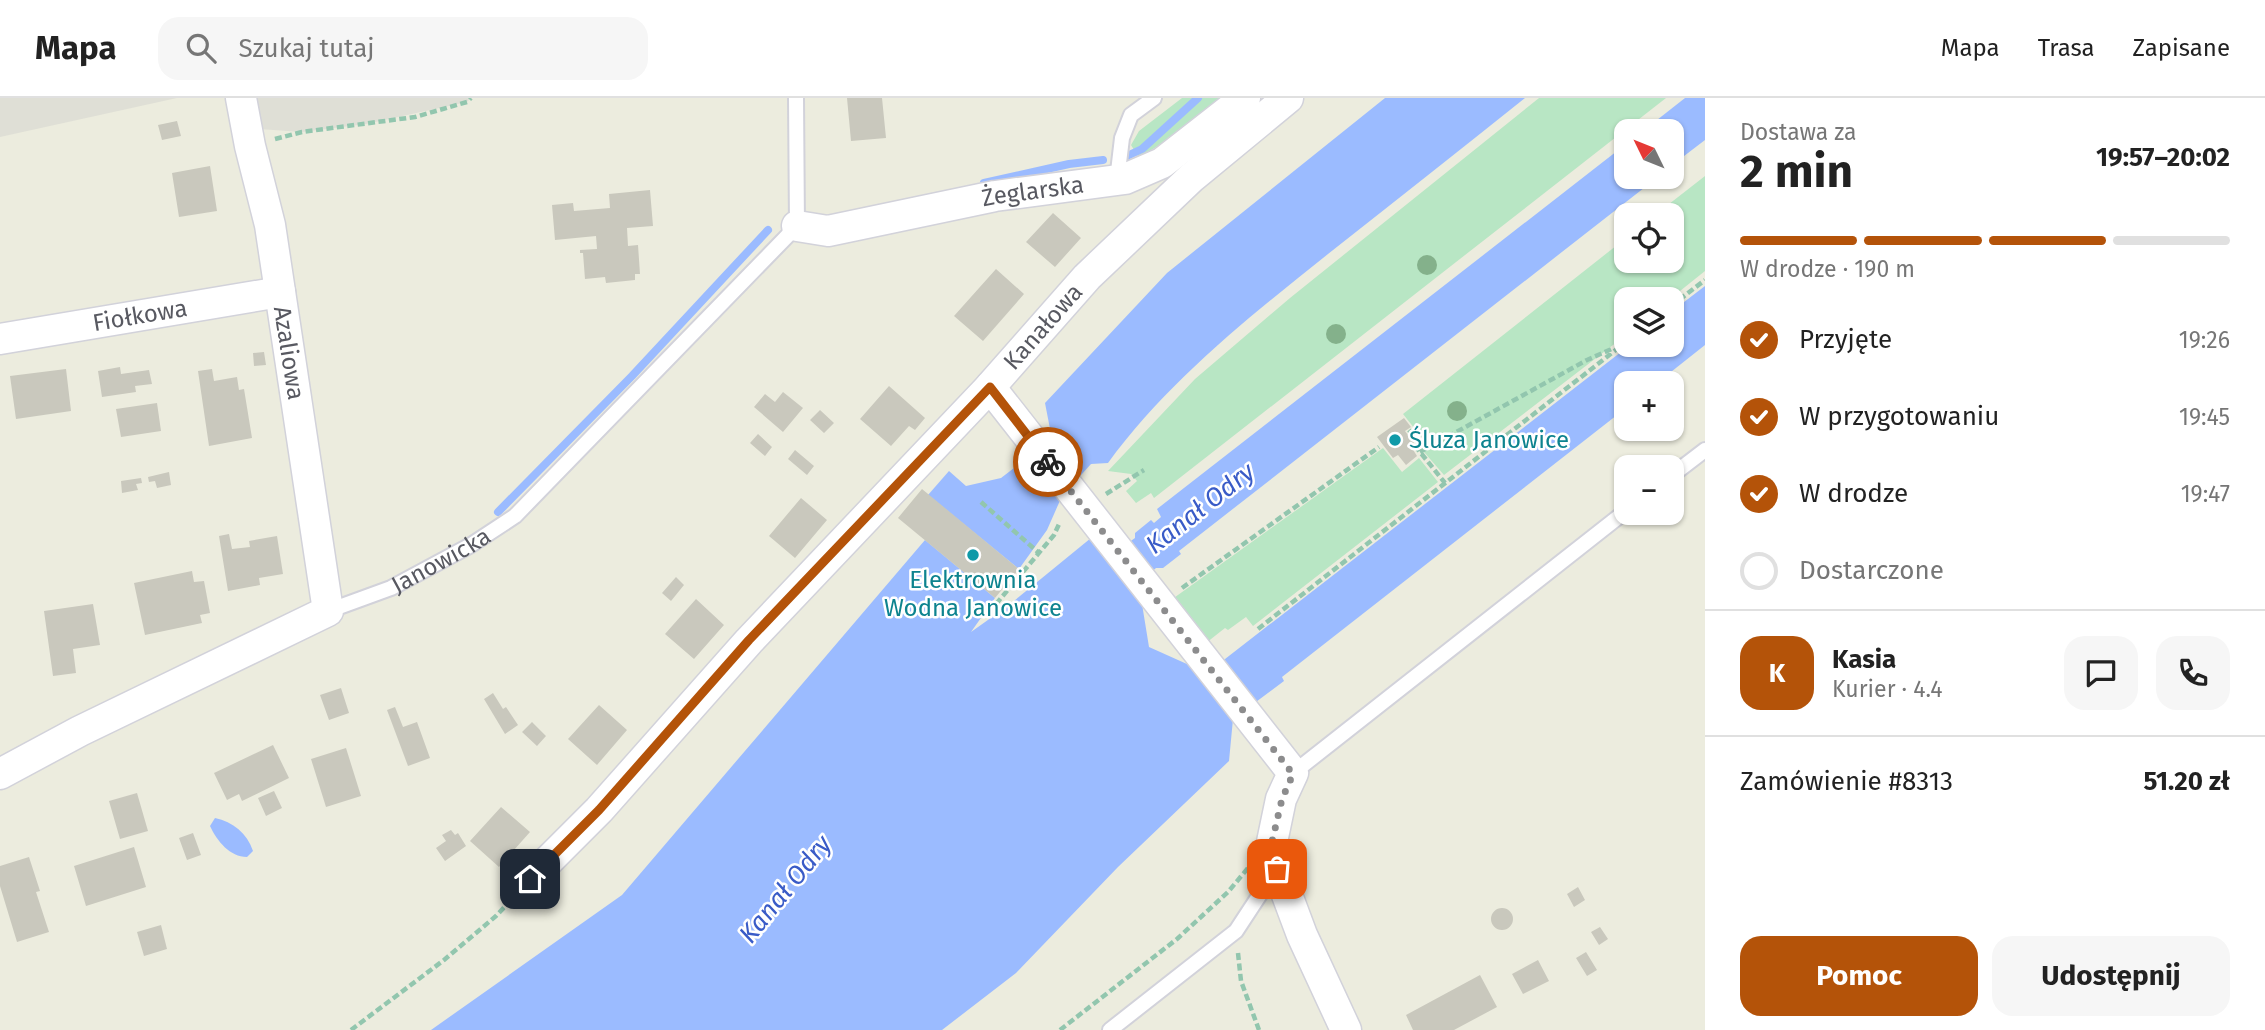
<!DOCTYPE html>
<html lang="pl">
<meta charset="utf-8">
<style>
:root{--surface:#fff;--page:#f6f6f6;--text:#222;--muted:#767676;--line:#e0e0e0;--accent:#b45309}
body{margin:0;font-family:"Fira Sans",sans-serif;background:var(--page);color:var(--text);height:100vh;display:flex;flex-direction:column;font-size:26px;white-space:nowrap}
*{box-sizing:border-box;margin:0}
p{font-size:23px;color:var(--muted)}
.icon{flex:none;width:38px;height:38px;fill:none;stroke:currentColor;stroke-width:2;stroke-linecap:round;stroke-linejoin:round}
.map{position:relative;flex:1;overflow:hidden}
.drawer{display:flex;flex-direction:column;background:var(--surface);width:560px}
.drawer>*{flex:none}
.needle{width:46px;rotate:313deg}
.buttons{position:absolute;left:1614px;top:21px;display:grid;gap:14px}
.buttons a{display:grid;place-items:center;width:70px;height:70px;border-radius:14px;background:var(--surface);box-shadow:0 2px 5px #0004;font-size:35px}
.pin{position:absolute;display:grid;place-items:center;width:60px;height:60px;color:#fff;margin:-30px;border-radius:14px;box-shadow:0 4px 10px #0006}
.courier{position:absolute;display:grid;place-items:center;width:70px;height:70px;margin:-35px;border:5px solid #b45309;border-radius:50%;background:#fff;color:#222;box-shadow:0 2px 9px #0007}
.head em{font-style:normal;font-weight:700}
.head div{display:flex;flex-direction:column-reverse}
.head{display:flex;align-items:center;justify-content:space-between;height:119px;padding:0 35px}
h1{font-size:46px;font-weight:700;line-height:52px}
.bar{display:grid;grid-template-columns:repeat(4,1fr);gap:10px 7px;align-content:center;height:84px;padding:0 35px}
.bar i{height:9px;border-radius:5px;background:var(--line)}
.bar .current{background:var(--accent)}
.bar p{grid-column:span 4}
.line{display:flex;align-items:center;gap:18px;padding:0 35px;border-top:2px solid var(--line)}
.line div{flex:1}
.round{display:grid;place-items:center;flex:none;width:74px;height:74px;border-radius:21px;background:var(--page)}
ol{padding:0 35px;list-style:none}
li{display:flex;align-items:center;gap:21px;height:77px}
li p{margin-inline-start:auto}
li .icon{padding:7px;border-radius:50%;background:var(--accent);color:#fff;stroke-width:4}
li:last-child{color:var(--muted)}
li i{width:38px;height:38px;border:4px solid var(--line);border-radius:50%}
.button{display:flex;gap:14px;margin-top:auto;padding:14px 35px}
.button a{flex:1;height:80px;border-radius:21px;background:var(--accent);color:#fff;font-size:28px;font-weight:700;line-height:80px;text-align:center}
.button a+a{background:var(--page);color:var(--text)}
header{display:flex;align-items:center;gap:42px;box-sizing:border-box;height:98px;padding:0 35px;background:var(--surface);border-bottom:2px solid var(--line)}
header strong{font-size:33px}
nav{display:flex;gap:38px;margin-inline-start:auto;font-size:24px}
.search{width:490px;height:63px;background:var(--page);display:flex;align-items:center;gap:18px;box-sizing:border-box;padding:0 24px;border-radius:21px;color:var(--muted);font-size:26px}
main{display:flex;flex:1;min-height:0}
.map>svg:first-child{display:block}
</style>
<header>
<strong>Mapa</strong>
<div class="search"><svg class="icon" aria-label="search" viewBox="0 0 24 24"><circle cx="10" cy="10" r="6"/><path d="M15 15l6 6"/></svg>Szukaj tutaj</div>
<nav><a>Mapa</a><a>Trasa</a><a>Zapisane</a></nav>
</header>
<main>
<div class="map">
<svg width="1705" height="932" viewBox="0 0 1705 932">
<rect width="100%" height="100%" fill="#ececde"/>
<path fill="#dfdfd6" d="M0,0H177L0,39Z
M229,0H471L467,4L366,26L302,34L259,31Z"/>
<path fill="#b8e6c4" d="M1182,0H1233L1139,60L1131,47L1139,33Z
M1539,0H1666L1154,400L1151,395L1136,405L1126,393L1137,383L1131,376L1108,373L1195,281L1290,200Z
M1705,78V173L1670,201H1626V237L1444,377L1424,354L1430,350L1403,316L1626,140V163H1671V117H1655Z
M1383,350L1402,374L1419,360L1438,384L1253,528L1246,519L1228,532L1225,530L1206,545L1171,502Z"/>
<path fill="#9bbbff" d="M1385,0H1525C1460,52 1394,104 1328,156C1249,219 1168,283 1108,365L1091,366L1062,398L1047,432L1019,471L928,397L949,373L966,388L1001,380L1030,358L1051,336L1045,305L1167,175Z
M1685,0H1705V42L1671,68V33H1643Z
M1626,46V79H1658L1179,453L1181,456L1163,470H1156L1136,487L1142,506L1149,549L1207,575L1630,247H1671V214L1705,188V247L1657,285H1626V310L1282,579L1284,583L1233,621L1229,663L1118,769L1016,875L942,932H431L622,797L925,442L995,500L971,534L1009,507L1091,440L1111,457L1135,440V435L1151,422L1154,425L1161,419L1157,411Z
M215,720C233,724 247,735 253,753L247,759C230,759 217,743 210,728Z"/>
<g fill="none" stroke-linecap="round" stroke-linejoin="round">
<path stroke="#9bbbff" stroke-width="8" d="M1127,58L1142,51L1198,0
M984,85L1069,66L1103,62
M498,414L632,278L768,132"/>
</g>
<path fill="#c9c8bd" d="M847,0H882L886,40L851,43Z
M177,23L181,38L162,42L158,27Z
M210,68L217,113L179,119L172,75Z
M650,92L653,128L627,130L628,148L638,147L640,176H635V182L606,185L605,179L585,181L583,155H580V152L597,151L596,138L555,142L552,107L573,105L574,113L610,110L609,96Z
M1053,115L1081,140L1055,169L1026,144Z
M996,171L1024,196L983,243L954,218Z
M264,254L266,267L254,268L253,255Z
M120,269L121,276L149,272L152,286L135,288L136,294L102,299L98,273Z
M66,271L71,313L16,321L10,278Z
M212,271L214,283L237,279L239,292L244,291L252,340L209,348L198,273Z
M889,288L925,320L915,332L909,328L891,348L860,321Z
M783,294L803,310L783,334L754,309L765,296L775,304Z
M157,305L161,333L121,339L116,311Z
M820,312L834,325L824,335L810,322Z
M1404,320L1411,329L1405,333L1414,345L1410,347L1417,358L1406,367L1398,357L1393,360L1377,339Z
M758,336L772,349L765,358L750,345Z
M795,352L814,368L807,377L788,361Z
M169,374L171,387L157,390L155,383L149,384L148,379Z
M141,380L142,385L136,386L138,392L122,395L121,383Z
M922,391L1019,471L995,500L898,420Z
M801,400L827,422L795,460L769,438Z
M229,436L232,451L250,449L249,443L277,438L283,476L259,480L260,487L228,493L219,438Z
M192,473L194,484L204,483L210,515L200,517L202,525L145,537L134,485Z
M676,479L684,487L671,503L662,495Z
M696,501L724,527L694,561L665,536Z
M93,506L100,547L73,551L76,575L53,578L44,513Z
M341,590L349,615L329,622L320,597Z
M493,595L503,611L506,609L518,627L505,636L484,601Z
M599,607L627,632L597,667L568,641Z
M395,609L403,629L417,624L430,660L408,668L387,612Z
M532,624L546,638L537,648L522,634Z
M273,647L289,680L242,703L239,696L227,702L214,675Z
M346,650L361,698L326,709L311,661Z
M274,693L282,710L266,718L258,700Z
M137,695L148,733L120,741L109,703Z
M501,709L530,734L499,769L470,743Z
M451,732L455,737L458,735L466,748L445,763L436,750L446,743L442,737Z
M193,735L201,757L187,762L179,740Z
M134,749L146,789L86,808L74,768Z
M29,759L40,793L36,794L49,834L17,844L0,788V768Z
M1578,789L1585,802L1574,809L1567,796Z
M1491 821a11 11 0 1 1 22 0a11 11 0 1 1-22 0Z
M161,827L167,851L144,858L137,834Z
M1600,829L1608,841L1599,847L1591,834Z
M1586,854L1597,872L1587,878L1576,860Z
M1538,862L1549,883L1523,896L1512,876Z
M1480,877L1497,909L1454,932H1413L1406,917Z"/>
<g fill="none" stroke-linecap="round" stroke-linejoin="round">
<defs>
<g id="lane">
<path d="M1117,82L1122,40L1131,17L1154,0"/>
<path d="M1671,378L1705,352"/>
<path id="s1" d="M328,513L391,490L471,447L515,418L797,128L796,0"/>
<path d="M1293,675L1626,413"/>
<path d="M1110,932L1236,833L1276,772"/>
</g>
<g id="street">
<path id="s2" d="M797,128L828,133L995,98L1125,81L1162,65L1245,0"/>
<path id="s3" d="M0,241L280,194"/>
<path d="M990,289L1293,675L1281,701L1272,744L1277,770L1302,837L1346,932"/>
<path d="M0,676L80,633L328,513L270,127L250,48L241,0"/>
<path id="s4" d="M530,781L599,712L749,543L990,289L1087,179L1191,80L1288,0"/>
</g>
</defs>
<use href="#lane" stroke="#d2d2da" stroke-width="18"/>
<use href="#street" stroke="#d2d2da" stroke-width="33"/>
<path stroke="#92c6ae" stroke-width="4.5" stroke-dasharray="7 3.5" stroke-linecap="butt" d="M275,41L302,34L415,19L467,4L471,0
M1671,208L1705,182
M1409,332L1420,346L1416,349L1445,385
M1420,354L1587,262L1614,250
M1106,396L1144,372
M981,404L1039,455
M1182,490L1379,349
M996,506L1054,437L1060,424
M1258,531L1626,244
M1238,855L1241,883L1259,932
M351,932L444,862L496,818L513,800
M1060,932L1177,841L1228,794L1248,770"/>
<use href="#lane" stroke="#fff" stroke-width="14"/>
<use href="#street" stroke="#fff" stroke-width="30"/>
</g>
<g fill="#84b18b">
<circle cx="1427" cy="167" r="10"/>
<circle cx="1336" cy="236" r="10"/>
<circle cx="1457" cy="313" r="10"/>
</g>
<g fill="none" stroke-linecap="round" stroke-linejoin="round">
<path stroke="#8c8c8d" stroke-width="7" stroke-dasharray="0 12.6" d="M1048,364L1293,676L1282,701L1272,744L1277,771"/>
<path stroke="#b45309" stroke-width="9" d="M530,781L599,712L749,542L990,289L1048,364"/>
</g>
<g fill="#0f9aa8" stroke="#fff" stroke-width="2.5">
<circle cx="1395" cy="342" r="7"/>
<circle cx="973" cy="457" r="7"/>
</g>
<g text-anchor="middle" stroke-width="5" stroke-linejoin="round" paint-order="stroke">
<g font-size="24" fill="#585961" stroke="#fff">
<text dy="8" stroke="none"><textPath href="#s2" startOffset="240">Żeglarska</textPath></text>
<text dy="8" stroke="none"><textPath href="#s3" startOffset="142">Fiołkowa</textPath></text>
<text dy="8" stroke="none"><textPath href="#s4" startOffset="754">Kanałowa</textPath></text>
<text transform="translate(289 255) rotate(81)" y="8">Azaliowa</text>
<text dy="8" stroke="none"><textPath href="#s1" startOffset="124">Janowicka</textPath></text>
</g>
<g font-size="24" fill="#0d838f" stroke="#fff" text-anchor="start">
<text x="1409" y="350">Śluza Janowice</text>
<text x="973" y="490" text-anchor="middle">Elektrownia<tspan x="973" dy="28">Wodna Janowice</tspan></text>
</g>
<g font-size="26" font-style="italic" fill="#395bc7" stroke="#fff">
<text transform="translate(1200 410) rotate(-38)" y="9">Kanał Odry</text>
<text transform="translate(785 791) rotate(-51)" y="9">Kanał Odry</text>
</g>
</g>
</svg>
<div class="buttons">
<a><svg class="needle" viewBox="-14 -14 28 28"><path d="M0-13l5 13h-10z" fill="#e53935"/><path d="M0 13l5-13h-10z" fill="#767676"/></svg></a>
<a><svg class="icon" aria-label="locate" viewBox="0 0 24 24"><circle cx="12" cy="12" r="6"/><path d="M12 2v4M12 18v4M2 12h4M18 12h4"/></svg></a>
<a><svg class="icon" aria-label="layers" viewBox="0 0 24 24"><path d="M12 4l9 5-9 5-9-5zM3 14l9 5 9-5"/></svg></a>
<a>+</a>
<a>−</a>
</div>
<div class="pin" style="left:1277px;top:771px;background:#ea580c"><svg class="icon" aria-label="bag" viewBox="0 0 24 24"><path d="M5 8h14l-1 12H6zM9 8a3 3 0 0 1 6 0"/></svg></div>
<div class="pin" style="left:530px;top:781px;background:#1f2937"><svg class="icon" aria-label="home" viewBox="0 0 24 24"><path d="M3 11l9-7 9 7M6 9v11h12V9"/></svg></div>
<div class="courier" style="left:1048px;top:364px"><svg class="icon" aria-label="bike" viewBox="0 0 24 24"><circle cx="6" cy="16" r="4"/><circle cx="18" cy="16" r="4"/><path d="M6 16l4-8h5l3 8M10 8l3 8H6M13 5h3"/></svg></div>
</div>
<section class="drawer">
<div class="head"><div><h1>2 min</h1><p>Dostawa za</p></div><em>19:57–20:02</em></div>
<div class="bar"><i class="current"></i><i class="current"></i><i class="current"></i><i></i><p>W drodze · 190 m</p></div>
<ol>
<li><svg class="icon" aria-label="check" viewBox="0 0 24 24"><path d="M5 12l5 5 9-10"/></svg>Przyjęte<p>19:26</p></li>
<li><svg class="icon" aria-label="check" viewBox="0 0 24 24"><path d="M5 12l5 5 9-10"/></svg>W przygotowaniu<p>19:45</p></li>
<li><svg class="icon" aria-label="check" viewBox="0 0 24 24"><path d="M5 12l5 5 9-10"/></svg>W drodze<p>19:47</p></li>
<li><i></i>Dostarczone</li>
</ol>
<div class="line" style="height:126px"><b class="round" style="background:var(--accent);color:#fff">K</b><div><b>Kasia</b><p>Kurier · 4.4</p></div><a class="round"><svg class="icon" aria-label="chat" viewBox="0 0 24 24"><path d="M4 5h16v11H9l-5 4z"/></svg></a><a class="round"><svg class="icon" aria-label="phone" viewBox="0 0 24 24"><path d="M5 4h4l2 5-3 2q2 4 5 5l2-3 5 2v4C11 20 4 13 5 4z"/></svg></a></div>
<div class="line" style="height:91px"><div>Zamówienie #8313</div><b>51.20 zł</b></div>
<div class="button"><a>Pomoc</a><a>Udostępnij</a></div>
</section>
</main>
